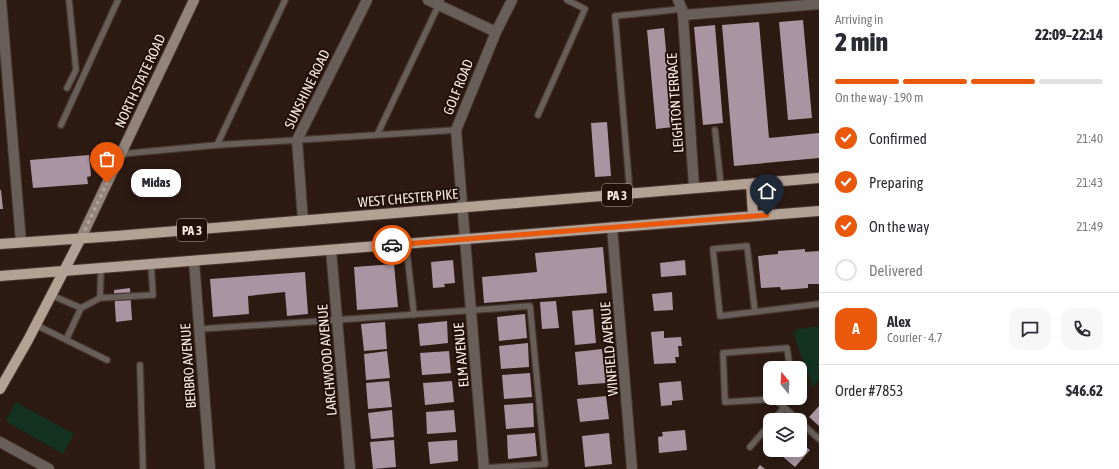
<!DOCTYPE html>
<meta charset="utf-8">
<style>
:root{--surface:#fff;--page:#f7f7f7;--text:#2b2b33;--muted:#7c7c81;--line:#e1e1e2;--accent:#ea580c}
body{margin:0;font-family:"Asap Condensed",sans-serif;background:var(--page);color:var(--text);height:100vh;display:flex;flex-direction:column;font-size:15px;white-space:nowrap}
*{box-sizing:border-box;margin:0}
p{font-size:13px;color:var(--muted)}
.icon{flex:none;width:22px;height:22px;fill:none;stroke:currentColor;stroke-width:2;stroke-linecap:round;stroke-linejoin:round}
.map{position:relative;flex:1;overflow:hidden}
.panel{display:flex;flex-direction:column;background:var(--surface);width:300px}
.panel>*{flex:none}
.needle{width:26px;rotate:342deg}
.controls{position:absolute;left:763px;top:361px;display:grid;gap:8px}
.controls a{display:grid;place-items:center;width:44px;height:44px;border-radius:8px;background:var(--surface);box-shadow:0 2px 10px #0003;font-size:20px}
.pin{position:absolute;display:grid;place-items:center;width:34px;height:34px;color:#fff;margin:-41px -17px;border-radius:50% 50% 50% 0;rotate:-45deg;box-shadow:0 0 4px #0007}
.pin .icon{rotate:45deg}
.courier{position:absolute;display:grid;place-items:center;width:40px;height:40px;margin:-20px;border:3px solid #ea580c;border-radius:50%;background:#fff;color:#222;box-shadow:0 1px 5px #0007}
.bubble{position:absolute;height:28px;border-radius:12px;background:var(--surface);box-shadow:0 2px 10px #0003;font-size:13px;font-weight:800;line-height:28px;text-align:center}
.headline em{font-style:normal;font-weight:800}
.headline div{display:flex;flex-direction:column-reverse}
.headline{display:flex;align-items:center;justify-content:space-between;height:68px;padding:0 16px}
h1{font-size:26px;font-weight:800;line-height:30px}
.bar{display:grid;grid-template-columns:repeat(4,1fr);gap:6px 4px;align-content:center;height:48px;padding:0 16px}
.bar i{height:5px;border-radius:3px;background:var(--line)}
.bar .current{background:var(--accent)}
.bar p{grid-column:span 4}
.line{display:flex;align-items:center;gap:10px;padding:0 16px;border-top:1px solid var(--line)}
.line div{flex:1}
.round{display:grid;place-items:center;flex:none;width:42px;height:42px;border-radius:12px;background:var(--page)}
ol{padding:0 16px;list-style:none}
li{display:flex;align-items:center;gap:12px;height:44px}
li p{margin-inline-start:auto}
li .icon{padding:4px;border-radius:50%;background:var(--accent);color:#fff;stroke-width:4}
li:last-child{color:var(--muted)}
li i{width:22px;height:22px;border:2px solid var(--line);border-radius:50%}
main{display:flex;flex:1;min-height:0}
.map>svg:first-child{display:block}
</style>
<main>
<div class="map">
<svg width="819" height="469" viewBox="0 0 819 469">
<rect width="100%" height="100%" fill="#2c1a13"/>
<path fill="#133221" d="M819,326V380L813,388L793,333L798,329Z
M16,402L74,434L63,454L7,422V418Z"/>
<path fill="#aa94a1" d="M803,20L812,118L788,120L779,22Z
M759,22L769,138L819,133V158L734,166L722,25Z
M715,25L723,123L703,125L694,27Z
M664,28L673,127L656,129L647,30Z
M607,122L611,176L595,177L591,123Z
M89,155L91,176L87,177L88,184L33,188L30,160Z
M0,190H1L3,209H0Z
M603,247L607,293L484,303L482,277L537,272L535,253Z
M805,249V252L819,251V284H808V288L781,290L780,287L761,288L758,256L778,254V251Z
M453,260L455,283L444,284L445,287L433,288L431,262Z
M685,260L686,275L661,277L660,263Z
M394,264L398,307L357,310L354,267Z
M305,272L308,314L287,316L285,292L248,296L249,314L213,317L210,279Z
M130,288L132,320L116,322L114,290Z
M672,292L673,310L654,311L652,294Z
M556,301L559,328L542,329L540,302Z
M593,309L596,343L575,345L572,311Z
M525,314L527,338L499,341L497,317Z
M447,321L448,343L420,346L418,324Z
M385,322L387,349L364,351L361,324Z
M664,331V338L681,337L682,346H678L679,357H675L676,363L654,364L651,332Z
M528,343L529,367L501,369L499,346Z
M602,349L606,383L578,385L575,352Z
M387,351L390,378L366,380L364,354Z
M449,351L451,373L422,375L420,353Z
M530,373L532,397L504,399L502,375Z
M389,381L392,407L368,409L366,383Z
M452,381L454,402L425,405L423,383Z
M681,381L683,400L672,401V405L661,406L659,383Z
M606,396L609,419L580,422L577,399Z
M533,403L534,427L506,429L504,405Z
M819,406V426L809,417Z
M392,410L394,437L371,439L368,413Z
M454,410L456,432L427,434L426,412Z
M685,430L687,450L659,453L658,437L663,436L662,432Z
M535,433L537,456L508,459L507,435Z
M609,433L612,464L585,467L582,436Z
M394,440L396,467L373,469L370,442Z
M457,440L458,461L430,464L428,442Z
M800,442L810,450L795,467L775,450H800Z
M760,465L765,469H757Z"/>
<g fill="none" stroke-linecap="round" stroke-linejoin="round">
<defs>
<path id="service" d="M67,88L76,70L69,0
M538,115L585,9L567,0
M61,125L118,0
M715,130L721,186
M377,135L441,0
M217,145L285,0
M121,154L217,145L456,130
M630,194L615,16L682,9
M406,243L414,315
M51,295L81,308
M100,298L153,295L151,264
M755,312L747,246L713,249L720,316L819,304
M36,325L107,360
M200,329L337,320L530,306L545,464L484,468
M66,340L81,308L100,298L101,268
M140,365L143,469
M790,368L787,348L723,353L725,402L775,399L798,420
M773,420L784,408
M800,422L819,439
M750,447L770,424"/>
<path id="minor" d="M1,0L21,242
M428,0L496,32
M678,0L682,9L683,15L694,188
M683,15L819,4
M303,221L297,140L367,0
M612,227L632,469
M331,250L350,469
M194,261L210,469
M0,442L49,469
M484,469L456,130L496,32L512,0"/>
<path id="secondary" d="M81,238L194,0"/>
<path id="primary" d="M751,184L753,216
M0,244L116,236L819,178
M0,276L819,211
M0,389L28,340L81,238"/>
</defs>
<use href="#service" stroke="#483730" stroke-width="8"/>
<use href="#minor" stroke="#483730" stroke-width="12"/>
<use href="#secondary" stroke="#483730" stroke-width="12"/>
<use href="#primary" stroke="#483730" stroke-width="12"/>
<use href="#service" stroke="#685f5a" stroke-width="5.5"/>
<use href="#minor" stroke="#685f5a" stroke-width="10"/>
<use href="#secondary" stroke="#92847b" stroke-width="10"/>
<use href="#primary" stroke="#b3a195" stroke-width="10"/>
</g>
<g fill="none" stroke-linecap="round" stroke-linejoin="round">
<path stroke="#b0a19c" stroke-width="4" stroke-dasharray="0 7.2" d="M107,183L81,238L64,271L392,245"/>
<path stroke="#ea580c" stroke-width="5" d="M392,245L767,215"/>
</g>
<g text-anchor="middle" stroke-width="4" stroke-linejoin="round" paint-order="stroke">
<g fill="#22110a" stroke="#b7a9a3" stroke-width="1">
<rect x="602" y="184" width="30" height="22" rx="3"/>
<rect x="177" y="219" width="30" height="22" rx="3"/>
</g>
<g font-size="13" font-weight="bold" fill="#f7eae5">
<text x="617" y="200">PA 3</text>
<text x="192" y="235">PA 3</text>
</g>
<g font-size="14" fill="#f7eae5" stroke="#22110a">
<text transform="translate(140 81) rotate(-65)" y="5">NORTH STATE ROAD</text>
<text transform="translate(458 87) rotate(-68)" y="5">GOLF ROAD</text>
<text transform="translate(307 89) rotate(-64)" y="5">SUNSHINE ROAD</text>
<text transform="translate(675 103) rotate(-94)" y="5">LEIGHTON TERRACE</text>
<text transform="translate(408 198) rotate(-5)" y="5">WEST CHESTER PIKE</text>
<text transform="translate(609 349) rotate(-95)" y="5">WINFIELD AVENUE</text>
<text transform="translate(461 355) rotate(-95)" y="5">ELM AVENUE</text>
<text transform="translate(327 360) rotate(-95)" y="5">LARCHWOOD AVENUE</text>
<text transform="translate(188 366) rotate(-94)" y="5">BERBRO AVENUE</text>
</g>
</g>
</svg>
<div class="controls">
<a><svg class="needle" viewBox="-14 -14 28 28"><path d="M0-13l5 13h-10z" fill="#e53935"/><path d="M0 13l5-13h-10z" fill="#7c7c81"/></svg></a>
<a><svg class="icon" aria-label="layers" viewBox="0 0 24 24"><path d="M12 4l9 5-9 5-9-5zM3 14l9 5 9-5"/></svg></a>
</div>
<div class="pin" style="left:107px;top:183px;background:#ea580c"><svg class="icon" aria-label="bag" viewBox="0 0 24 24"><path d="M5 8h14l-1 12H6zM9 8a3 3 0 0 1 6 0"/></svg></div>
<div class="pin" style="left:767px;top:215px;background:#1f2937"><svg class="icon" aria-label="home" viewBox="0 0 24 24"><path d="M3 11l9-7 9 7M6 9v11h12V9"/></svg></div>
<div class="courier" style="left:392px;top:245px"><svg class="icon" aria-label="car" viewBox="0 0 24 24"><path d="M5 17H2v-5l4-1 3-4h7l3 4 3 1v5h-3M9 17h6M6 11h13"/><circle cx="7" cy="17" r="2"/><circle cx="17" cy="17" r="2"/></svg></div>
<div class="bubble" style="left:131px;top:169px;width:50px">Midas</div>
</div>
<section class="panel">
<div class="headline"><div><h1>2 min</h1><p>Arriving in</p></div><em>22:09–22:14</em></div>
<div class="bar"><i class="current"></i><i class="current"></i><i class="current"></i><i></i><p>On the way · 190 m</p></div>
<ol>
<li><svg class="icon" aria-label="check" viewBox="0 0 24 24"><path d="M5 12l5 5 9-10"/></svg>Confirmed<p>21:40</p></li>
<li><svg class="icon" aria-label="check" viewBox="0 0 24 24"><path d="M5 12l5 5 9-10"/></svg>Preparing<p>21:43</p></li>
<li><svg class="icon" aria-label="check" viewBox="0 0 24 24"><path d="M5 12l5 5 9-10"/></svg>On the way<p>21:49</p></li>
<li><i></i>Delivered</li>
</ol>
<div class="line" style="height:72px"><b class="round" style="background:var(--accent);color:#fff">A</b><div><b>Alex</b><p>Courier · 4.7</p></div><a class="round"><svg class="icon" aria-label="chat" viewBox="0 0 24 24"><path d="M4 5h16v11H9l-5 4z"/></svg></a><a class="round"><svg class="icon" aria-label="phone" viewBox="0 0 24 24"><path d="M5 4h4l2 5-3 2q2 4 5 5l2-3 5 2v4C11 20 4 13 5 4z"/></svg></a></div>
<div class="line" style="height:52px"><div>Order #7853</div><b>$46.62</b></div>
</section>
</main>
